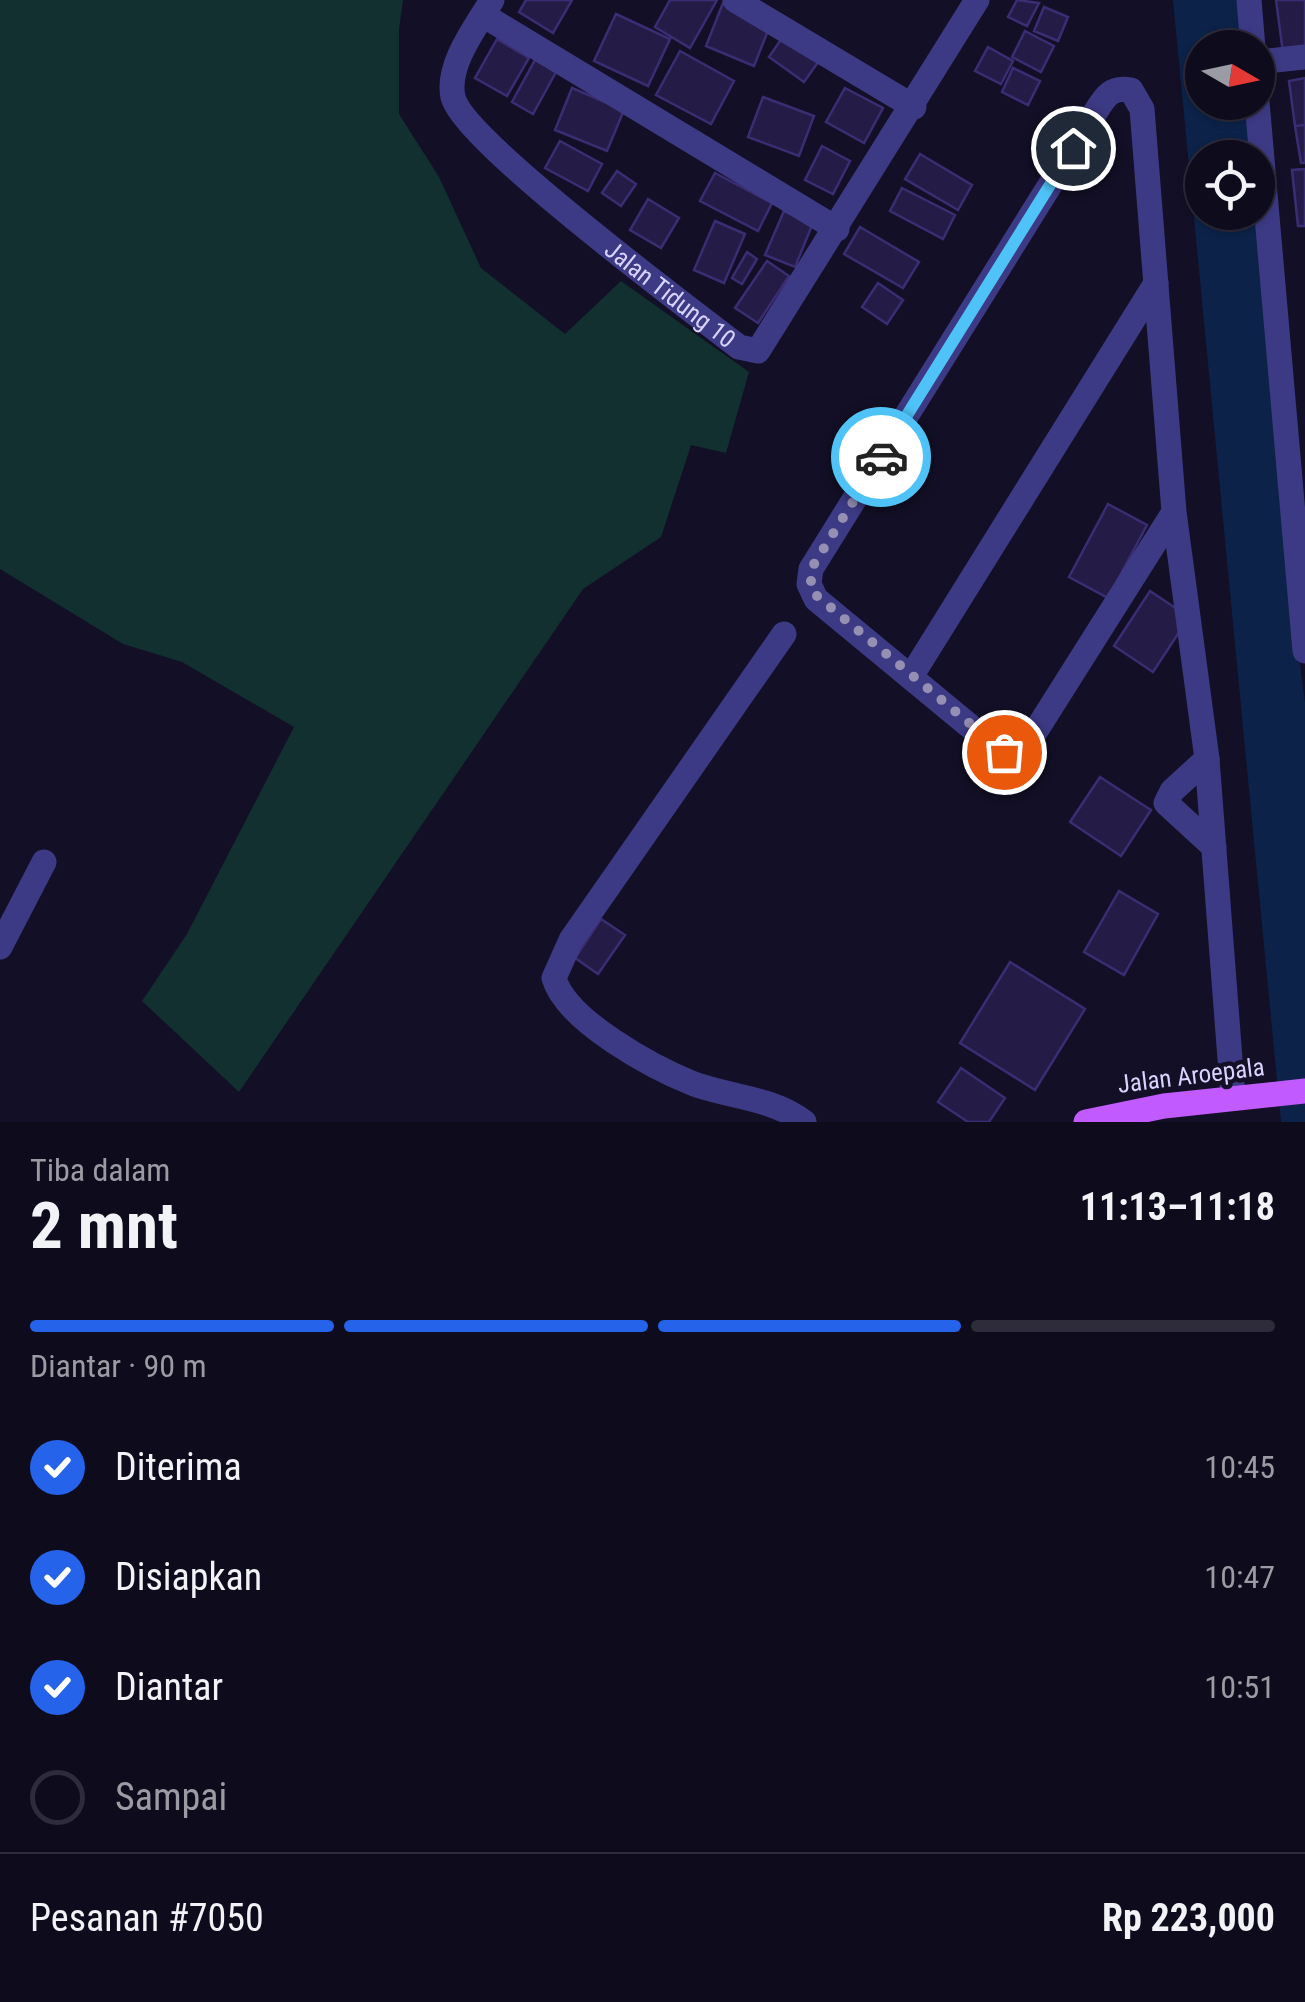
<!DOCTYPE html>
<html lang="id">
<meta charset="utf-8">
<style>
:root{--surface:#0e0b1c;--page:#171425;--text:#f1f3f6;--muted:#9b9ba3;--line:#2e2b3b;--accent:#2563eb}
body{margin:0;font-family:"Roboto Condensed",sans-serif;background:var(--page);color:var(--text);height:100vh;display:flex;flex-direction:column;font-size:38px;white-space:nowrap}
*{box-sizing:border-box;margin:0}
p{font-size:32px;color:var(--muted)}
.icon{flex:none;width:55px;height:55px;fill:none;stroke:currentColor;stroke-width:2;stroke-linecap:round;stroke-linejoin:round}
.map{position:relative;height:1122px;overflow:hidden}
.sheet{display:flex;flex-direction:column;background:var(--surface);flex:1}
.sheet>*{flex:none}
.needle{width:65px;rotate:99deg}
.buttons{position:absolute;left:1185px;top:30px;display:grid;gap:20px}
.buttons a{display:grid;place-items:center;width:90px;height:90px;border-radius:50%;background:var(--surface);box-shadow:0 2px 8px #0004,0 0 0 2px var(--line);font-size:50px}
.pin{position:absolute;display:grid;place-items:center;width:85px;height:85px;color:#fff;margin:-42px;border:5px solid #fff;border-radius:50%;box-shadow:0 2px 10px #0007}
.courier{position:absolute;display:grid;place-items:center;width:100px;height:100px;margin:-50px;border:8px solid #4fc3f7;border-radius:50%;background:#fff;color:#222;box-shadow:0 2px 12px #0007}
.summary em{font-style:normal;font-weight:700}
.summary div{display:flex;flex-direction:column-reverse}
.summary{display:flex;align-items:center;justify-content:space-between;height:170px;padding:0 30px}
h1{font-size:65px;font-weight:700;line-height:75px}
.bar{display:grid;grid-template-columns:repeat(4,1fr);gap:15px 10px;align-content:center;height:120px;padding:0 30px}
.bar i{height:12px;border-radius:8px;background:var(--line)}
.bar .selected{background:var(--accent)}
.bar p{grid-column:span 4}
.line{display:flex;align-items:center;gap:25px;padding:0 30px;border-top:2px solid var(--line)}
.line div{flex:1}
ol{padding:0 30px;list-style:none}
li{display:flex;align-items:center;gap:30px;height:110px}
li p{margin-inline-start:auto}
li .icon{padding:10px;border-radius:50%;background:var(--accent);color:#fff;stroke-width:4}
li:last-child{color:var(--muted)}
li i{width:55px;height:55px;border:5px solid var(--line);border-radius:50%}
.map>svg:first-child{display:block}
</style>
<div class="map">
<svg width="1305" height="1122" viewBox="0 0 1305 1122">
<rect width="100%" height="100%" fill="#130f26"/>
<path fill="#12302f" d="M0,0H403L399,29V114L439,177L481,268L565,334L621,281L749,372L726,453L691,445L661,537L583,589L239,1092L142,1001L187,934L294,727L182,662L123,644L0,569Z"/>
<path fill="#0c2248" d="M1173,0H1241L1246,47L1202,48V102L1251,103L1255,157L1202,158V212H1258L1285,549L1305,702V1122H1281Z"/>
<path fill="#241b47" stroke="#3b2d73" stroke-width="2.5" d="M526,0H572L553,33L519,12Z
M670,0H717L690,48L655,27Z
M1017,0L1039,3L1027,26L1008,17Z
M1276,0H1305V50L1283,53Z
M723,3L771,23L754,66L706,46Z
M1044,7L1068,17L1058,41L1034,31Z
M616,14L670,39L648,86L594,61Z
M1025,31L1054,46L1041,72L1012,57Z
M786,32L821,58L804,82L769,57Z
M497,39L529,58L507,96L475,78Z
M988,47L1013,61L1001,84L975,71Z
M680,51L734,81L711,124L656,95Z
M535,60L556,72L533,114L512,102Z
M1013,68L1040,81L1028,105L1002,92Z
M1305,78V125L1295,126L1289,81Z
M572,88L624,110L607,151L555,130Z
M845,88L883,108L864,143L826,122Z
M763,97L814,116L799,156L748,137Z
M1305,125V163H1301L1295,126Z
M560,141L602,164L588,191L545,168Z
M822,146L850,161L833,194L805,180Z
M920,154L972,185L958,210L905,179Z
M1305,169V226H1298L1292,170Z
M617,171L636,184L621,206L602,193Z
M715,173L772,203L758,231L700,201Z
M902,188L955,215L943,239L890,211Z
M648,199L679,218L661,248L630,230Z
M784,211L813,223L795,267L765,255Z
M715,221L745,234L724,283L694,270Z
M860,227L919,262L903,288L844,254Z
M747,252L757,259L742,284L732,278Z
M767,261L789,276L758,323L735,308Z
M878,283L903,300L887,324L862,307Z
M1108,504L1147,525L1108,598L1069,577Z
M1150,591L1189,617L1153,672L1114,646Z
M1100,777L1151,810L1121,856L1070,822Z
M1119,891L1158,914L1124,975L1084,952Z
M601,919L625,935L598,974L575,958Z
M1010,962L1085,1009L1035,1090L960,1043Z
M961,1068L1005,1098L989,1122H968L938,1102Z"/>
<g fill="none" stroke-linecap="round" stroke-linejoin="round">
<g stroke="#3d3a85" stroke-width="25">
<path id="s1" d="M492,0C476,27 446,65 453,97C463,140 691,310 739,347L758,351L977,0"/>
<path d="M735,0L914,107"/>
<path d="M1249,0L1253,48"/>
<path d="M483,15L837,229"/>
<path d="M1258,62L1305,57"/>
<path d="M1257,102L1305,651"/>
<path d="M1174,512L1025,748L1012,753L995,747L816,599L809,584L811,569L1093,116C1104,99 1109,86 1131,90L1142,109L1174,512L1207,759L1233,1098"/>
<path d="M784,634L571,940L554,978C566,1021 654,1068 694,1084C730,1097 773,1098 804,1122"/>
<path d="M912,675L1156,283"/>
<path d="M1207,759L1172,791L1166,803L1214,847"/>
<path d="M0,947L44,862"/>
</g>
<path stroke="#c25bff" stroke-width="25" d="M1086,1122L1164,1106L1305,1091"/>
</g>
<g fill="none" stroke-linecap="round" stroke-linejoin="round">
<path stroke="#948fb3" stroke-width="10" stroke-dasharray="0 18" d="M881,457L811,569V591L1004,752"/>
<path stroke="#4fc3f7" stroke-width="12" d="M881,457L1073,148"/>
</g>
<g text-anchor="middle" stroke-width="9" stroke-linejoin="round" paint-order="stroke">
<g font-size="25" fill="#d9d4ff" stroke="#130f26">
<text dy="9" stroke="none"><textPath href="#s1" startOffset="402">Jalan Tidung 10</textPath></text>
<text transform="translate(1191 1075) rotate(-7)" y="9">Jalan Aroepala</text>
</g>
</g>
</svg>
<div class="buttons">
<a><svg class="needle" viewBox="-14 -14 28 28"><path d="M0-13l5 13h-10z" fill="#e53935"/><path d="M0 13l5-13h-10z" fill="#9b9ba3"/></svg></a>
<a><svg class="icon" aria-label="locate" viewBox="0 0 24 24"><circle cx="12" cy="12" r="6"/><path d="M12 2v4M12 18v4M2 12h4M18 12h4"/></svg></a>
</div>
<div class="pin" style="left:1004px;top:752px;background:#ea580c"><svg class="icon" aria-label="bag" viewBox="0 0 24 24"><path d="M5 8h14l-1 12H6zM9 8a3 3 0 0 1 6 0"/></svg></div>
<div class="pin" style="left:1073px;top:148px;background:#1f2937"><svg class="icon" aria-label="home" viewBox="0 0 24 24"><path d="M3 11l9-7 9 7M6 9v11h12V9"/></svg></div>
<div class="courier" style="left:881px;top:457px"><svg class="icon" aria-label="car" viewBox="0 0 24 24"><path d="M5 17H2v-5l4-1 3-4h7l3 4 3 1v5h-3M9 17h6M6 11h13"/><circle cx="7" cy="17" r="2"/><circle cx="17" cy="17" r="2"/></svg></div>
</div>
<section class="sheet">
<div class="summary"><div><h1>2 mnt</h1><p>Tiba dalam</p></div><em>11:13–11:18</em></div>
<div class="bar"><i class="selected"></i><i class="selected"></i><i class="selected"></i><i></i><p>Diantar · 90 m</p></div>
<ol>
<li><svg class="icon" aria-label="check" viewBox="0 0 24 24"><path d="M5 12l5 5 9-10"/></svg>Diterima<p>10:45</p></li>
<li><svg class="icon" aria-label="check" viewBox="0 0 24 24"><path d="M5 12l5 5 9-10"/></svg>Disiapkan<p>10:47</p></li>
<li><svg class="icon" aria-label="check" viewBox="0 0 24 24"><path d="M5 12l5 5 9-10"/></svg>Diantar<p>10:51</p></li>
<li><i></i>Sampai</li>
</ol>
<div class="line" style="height:130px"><div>Pesanan #7050</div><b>Rp 223,000</b></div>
</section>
